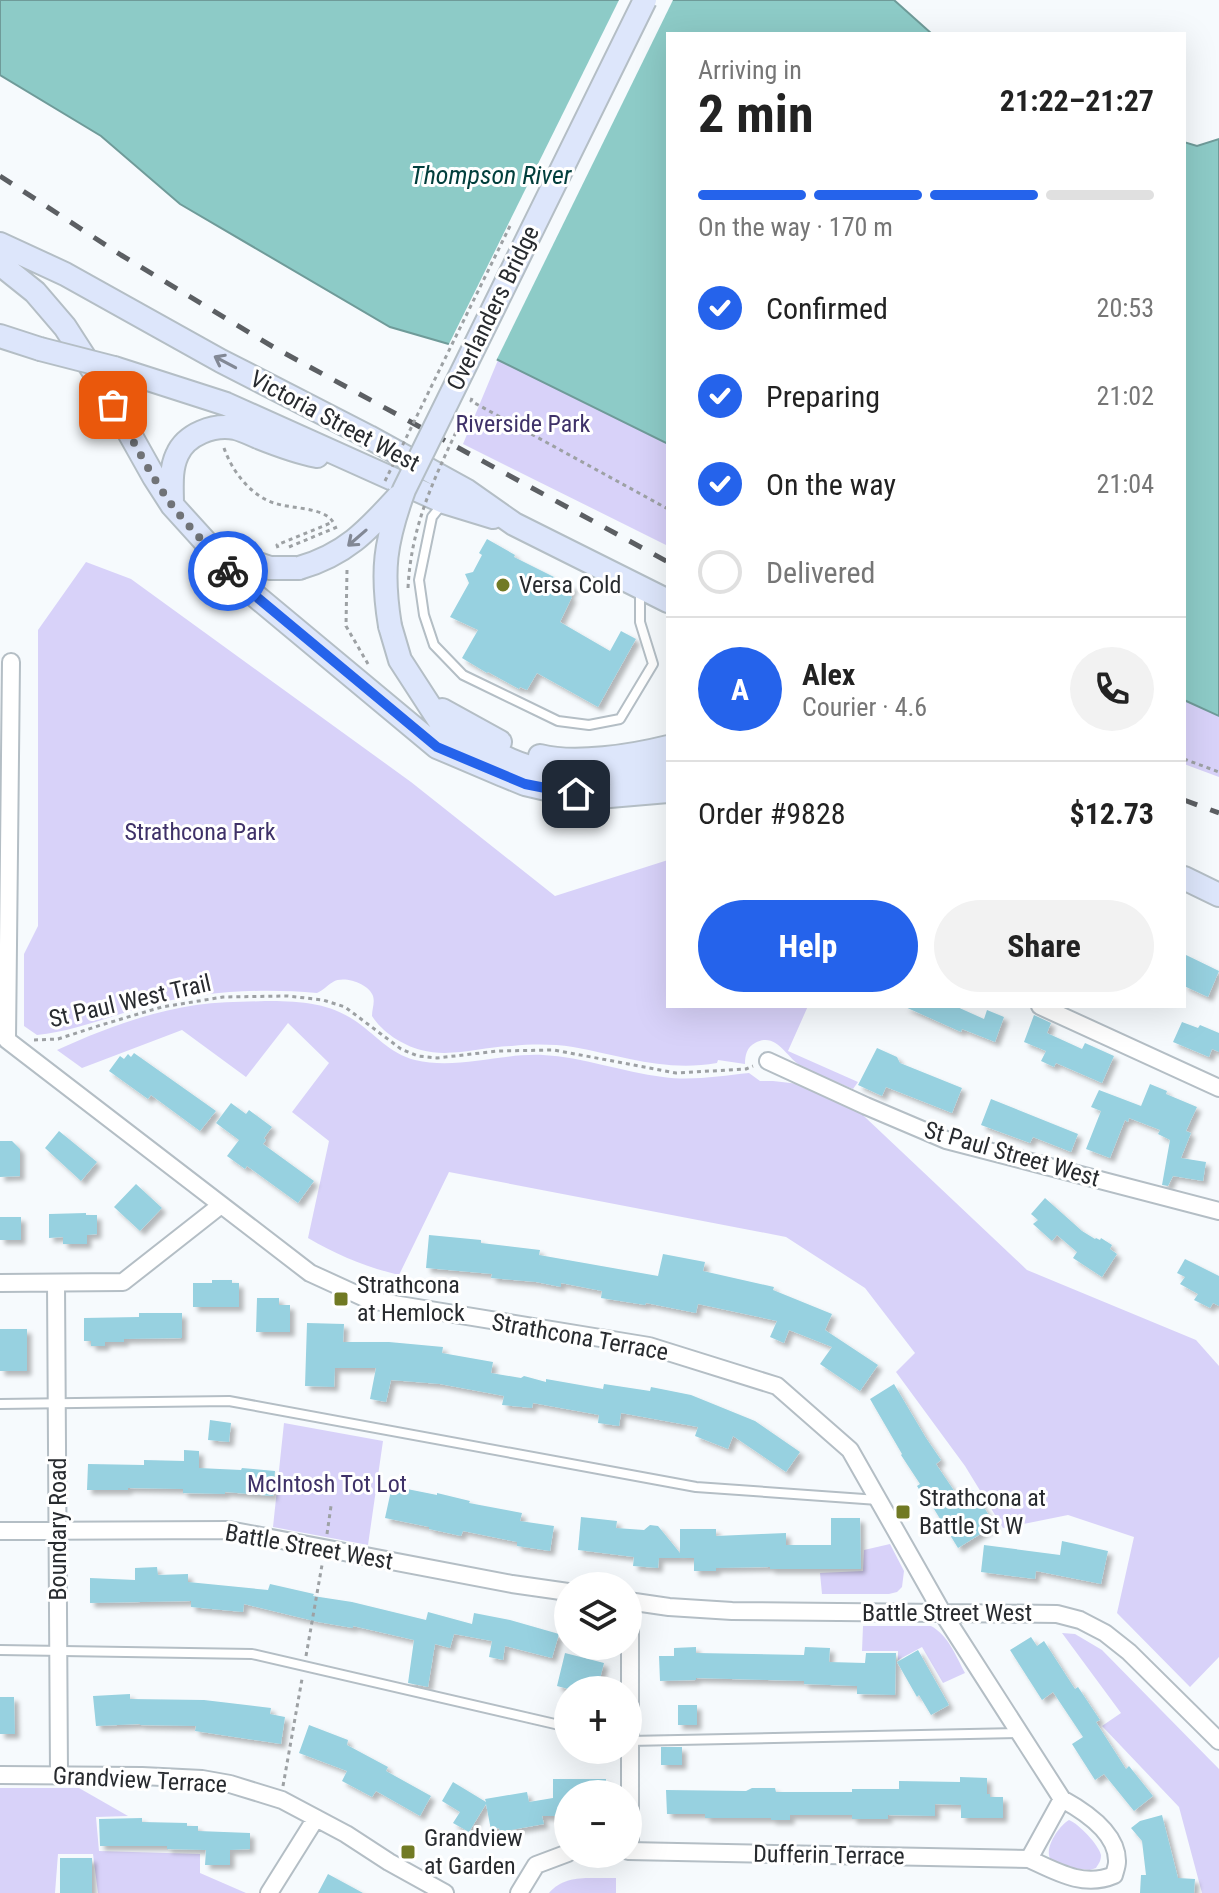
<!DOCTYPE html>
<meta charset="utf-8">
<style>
:root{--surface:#fff;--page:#f2f2f2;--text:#222;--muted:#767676;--line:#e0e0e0;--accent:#2563eb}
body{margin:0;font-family:"Roboto Condensed",sans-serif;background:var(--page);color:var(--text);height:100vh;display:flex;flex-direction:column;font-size:30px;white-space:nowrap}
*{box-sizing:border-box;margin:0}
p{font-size:26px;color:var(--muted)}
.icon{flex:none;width:44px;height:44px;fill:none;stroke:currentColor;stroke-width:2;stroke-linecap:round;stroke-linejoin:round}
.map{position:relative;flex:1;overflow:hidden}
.sheet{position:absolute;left:666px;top:32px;width:520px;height:976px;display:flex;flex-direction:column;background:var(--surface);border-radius:0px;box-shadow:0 8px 32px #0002}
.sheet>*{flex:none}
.buttons{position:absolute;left:554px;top:1572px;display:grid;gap:16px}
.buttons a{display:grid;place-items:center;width:88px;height:88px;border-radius:50%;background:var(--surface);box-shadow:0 8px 32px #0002;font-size:40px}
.pin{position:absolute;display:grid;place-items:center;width:68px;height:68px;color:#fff;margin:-34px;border-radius:16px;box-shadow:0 4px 12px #0006}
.courier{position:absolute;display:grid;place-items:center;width:80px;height:80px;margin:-40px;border:6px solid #2563eb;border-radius:50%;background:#fff;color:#222;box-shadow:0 2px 10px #0007}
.headline em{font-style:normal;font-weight:700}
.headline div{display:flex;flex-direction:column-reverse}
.headline{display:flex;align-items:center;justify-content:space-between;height:136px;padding:0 32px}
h1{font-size:52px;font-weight:700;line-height:60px}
.bar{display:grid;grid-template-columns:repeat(4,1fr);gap:12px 8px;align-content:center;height:96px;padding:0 32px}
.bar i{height:10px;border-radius:6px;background:var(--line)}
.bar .active{background:var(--accent)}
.bar p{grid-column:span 4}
.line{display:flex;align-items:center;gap:20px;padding:0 32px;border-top:2px solid var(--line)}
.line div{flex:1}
.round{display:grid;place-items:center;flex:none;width:84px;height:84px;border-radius:42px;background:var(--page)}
ol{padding:0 32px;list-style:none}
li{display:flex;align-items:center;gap:24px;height:88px}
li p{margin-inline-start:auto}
li .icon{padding:8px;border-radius:50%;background:var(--accent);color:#fff;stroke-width:4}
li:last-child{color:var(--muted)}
li i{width:44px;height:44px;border:4px solid var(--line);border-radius:50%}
.cta{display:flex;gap:16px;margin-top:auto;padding:16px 32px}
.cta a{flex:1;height:92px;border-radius:48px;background:var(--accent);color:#fff;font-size:32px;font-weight:700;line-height:92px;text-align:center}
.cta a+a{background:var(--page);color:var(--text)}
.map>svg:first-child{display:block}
</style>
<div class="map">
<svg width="1219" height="1893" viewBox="0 0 1219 1893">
<defs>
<filter id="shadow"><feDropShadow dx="4.5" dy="4.5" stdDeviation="2" flood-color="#0004"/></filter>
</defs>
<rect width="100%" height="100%" fill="#f6fafd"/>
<path fill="#d8d2f9" d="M498,360L668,444V546L463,444Z
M86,562L131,579L411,782L555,896L668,860V1006H808L788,1051L858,1082L853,1089C836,1081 817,1076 801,1066C786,1057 776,1031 755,1043C747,1047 745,1055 745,1064L718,1060L717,1063C665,1072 623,1056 573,1047C553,1044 532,1044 512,1046C482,1047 450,1058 421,1050C402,1045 382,1032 372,1016C372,1009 375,1003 373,996C369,984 344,975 333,982C326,986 324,990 317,993C262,988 205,991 151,1005C113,1015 76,1031 37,1035L24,1026V954L38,926V630Z
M1184,700L1219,716V777L1184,764Z
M265,1001C297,1001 327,1002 354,1020C374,1033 390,1054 415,1060C457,1070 500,1053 543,1055C583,1057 622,1072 663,1077C691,1081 721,1076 749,1073L760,1081H773L808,1085L848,1101L1027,1270L1196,1340L1219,1366V1657L1190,1687L1117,1613L1134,1537L1068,1515L1003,1528L965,1466L896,1372L915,1353L865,1288L786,1237L449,1172L399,1275C366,1267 337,1255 308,1238L329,1141L292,1112L329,1063L288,1023L246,1077L182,1030L82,1068L57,1050C101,1030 148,1012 196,1005C219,1002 242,1002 265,1001Z
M284,1423L383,1441L368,1545L273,1527Z
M890,1544L904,1571L902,1587L897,1592L889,1594H822L820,1573L863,1571L864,1550Z
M863,1626H931C948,1635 956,1656 965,1673L943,1683L922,1647L898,1660V1651H862Z
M1062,1633L1075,1634L1102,1650L1219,1769V1893H1202L1179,1807L1102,1726L1121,1713Z
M0,1788H79L128,1816L96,1817L99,1851L200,1854V1873L246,1893H98L93,1854H58L55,1893H0Z
M1069,1820C1079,1824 1099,1845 1101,1855C1101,1861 1099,1863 1096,1868L1090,1870L1056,1867C1053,1863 1050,1861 1049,1855C1047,1844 1060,1825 1069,1820Z
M616,1878V1893H549C565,1873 593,1879 616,1878Z"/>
<path fill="#8dcbc7" stroke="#6f9b99" stroke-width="2" d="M0,0H894L932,34H668V444L490,356L390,327L180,204L101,136L0,75Z
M1219,139V716L1184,700V142L1197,146Z"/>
<path fill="#f6fafd" d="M619,0H673L495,363L447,348Z"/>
<path fill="#97d1e0" filter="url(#shadow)" d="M487,539L515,555L514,557L574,587L569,595L572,597L560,622L610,651L621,631L636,639L598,707L537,673L527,690L520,687L519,689L488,672L487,673L462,658L478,630L450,617L469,583L465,574L473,572L482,555L479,553Z
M1184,954L1219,971L1208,997L1184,986Z
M903,1006H955L984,1019L987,1010L1004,1017L995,1042L962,1029L961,1032Z
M1034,1015L1051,1023L1047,1033L1082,1049L1085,1043L1114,1056L1102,1083L1056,1063L1054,1067L1041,1061L1046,1051L1024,1042Z
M1182,1022L1198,1028L1200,1025L1219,1033V1052L1212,1049L1209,1057L1173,1042Z
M877,1048L897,1057L900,1063L962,1088L952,1113L886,1087L882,1096L858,1085Z
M134,1053L216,1111L200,1131L151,1095L148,1099L109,1071L120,1056L124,1059L128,1054L131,1057Z
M1150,1084L1167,1091L1166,1094L1197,1107L1186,1131L1191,1133L1181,1158L1206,1162L1203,1181L1173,1176L1168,1186L1162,1185L1170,1140L1158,1134L1160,1130L1129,1118L1128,1122L1125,1120L1110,1158L1086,1149L1101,1111L1091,1107L1099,1090L1141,1106Z
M991,1099L1078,1134L1071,1152L1033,1137L1030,1143L981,1125Z
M231,1103L246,1114L249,1110L272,1127L264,1138L266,1140L263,1144L314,1181L298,1203L247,1166L245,1169L227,1156L239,1140L216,1123Z
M59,1131L97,1162L81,1181L45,1148Z
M0,1141H12L20,1149V1176L0,1177Z
M136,1184L162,1208L140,1231L114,1207Z
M1045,1198L1082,1231L1095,1239L1096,1238L1100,1240L1101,1238L1112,1245L1110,1249L1117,1254L1102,1277L1073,1258L1077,1252L1057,1235L1052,1241L1033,1224L1038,1220L1031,1214Z
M86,1213V1215H97V1234L87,1235V1244H63V1237L49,1238V1214Z
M0,1217H21V1240H0Z
M429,1235L481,1240V1243L540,1250L539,1255L658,1276L663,1254L705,1262L703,1271L774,1287L773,1290L832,1314L825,1330L878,1365L860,1391L820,1364L832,1347L789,1330L784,1343L770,1337L777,1321L698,1304L696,1313L646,1303L645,1305L601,1298L602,1291L561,1283V1287L536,1282L491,1278L492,1274L426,1268Z
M1185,1259L1219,1276V1306L1213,1303L1210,1308L1194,1300L1198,1294L1180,1284L1185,1277L1177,1273Z
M212,1280H232V1283H239V1307H193V1283H212Z
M257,1298H279V1305H290V1332H256Z
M139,1313H182V1338L124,1339V1342H105V1346H91V1341H84V1318L139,1317Z
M307,1323L344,1324L343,1342H389L443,1347L442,1353L493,1362L491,1373L521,1378L524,1376L546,1382V1379L603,1389L604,1384L650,1391L651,1387L691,1395L755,1421L800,1452L786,1472L733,1436L728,1449L695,1436L698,1427L621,1413L619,1426L598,1423L599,1415L533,1403L532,1408L502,1405L504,1396L440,1384L391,1380L386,1402L370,1399L376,1368H335L334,1387L305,1386Z
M0,1329H27V1371H0Z
M894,1384L926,1438L941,1460L936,1464L959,1498L973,1490L995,1525L958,1548L926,1496L924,1497L917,1486L920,1484L901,1455L902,1454L870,1399Z
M210,1420L231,1423L229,1442L208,1440Z
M184,1450L199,1451V1468L241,1470L242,1468L275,1471L273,1496L225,1492V1494L183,1493V1489L128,1488V1490H87L88,1464L144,1465V1460L184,1461Z
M392,1486L437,1495V1493L470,1501L469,1503L522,1513L520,1521L554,1526L550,1551L517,1546V1542L463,1531L461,1536L429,1529V1527L385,1518Z
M581,1517L617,1521L616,1528L644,1530L650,1525L658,1526L680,1553V1529H716V1536L786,1533V1545H831V1518H860L861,1569H770V1567L716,1568V1571H694V1558H659L658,1568L633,1566L634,1557L578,1550Z
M1062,1541L1108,1551L1101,1584L1036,1571L1035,1579L981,1572L984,1545L1060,1555Z
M157,1567L158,1575L188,1574V1582L268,1590L270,1584L314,1594L313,1596L352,1602L426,1620L428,1612L472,1624L474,1613L510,1620L559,1634L552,1658L505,1646L503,1660L489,1657L492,1641L454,1634L450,1648L435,1644L428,1687L408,1683L414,1640L353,1626V1628L318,1622L244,1604L243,1612L191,1607V1601L90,1603V1578L135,1580V1568Z
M1031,1637L1037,1646L1044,1641L1075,1689L1078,1687L1100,1720L1096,1722L1126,1769L1129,1766L1153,1796L1134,1811L1104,1774L1095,1780L1072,1744L1083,1737L1053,1692L1042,1700L1010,1650Z
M696,1647V1653L804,1655L805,1647L830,1648L829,1662L865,1663L866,1653H896L895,1695L857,1694V1686L804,1684V1681L696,1678V1680L660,1681L659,1656H674V1648Z
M918,1650L949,1705L931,1715L919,1695L917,1697L897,1662Z
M565,1653L604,1663L597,1690H572L557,1686Z
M130,1694V1699L204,1700L271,1708L270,1714L285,1717L281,1744L195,1731L196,1726L140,1725V1724L96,1726L93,1696Z
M0,1697H14L15,1734H0Z
M678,1705H697V1725H678Z
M309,1725L348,1740L347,1745L388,1767L386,1771L431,1796L420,1816L376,1791L372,1797L342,1781L347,1771L299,1753Z
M661,1747H682V1765H661Z
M960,1777L987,1778V1794H990V1797H1003V1818H961V1805L935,1804V1816L888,1815V1819H852V1815H790V1820H771V1818H705V1814H667L666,1790L746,1791L752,1788H775L776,1792H852V1789H899V1781L960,1782Z
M553,1779H606V1794H568V1816H542L544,1824L500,1832L499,1828L491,1830L486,1804L469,1832L453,1823L460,1812L442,1801L453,1782L486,1802L485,1799L527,1792L529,1802L553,1798Z
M1162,1815L1178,1878L1195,1879L1194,1893H1140L1141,1875H1146L1142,1841L1131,1828L1140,1821Z
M142,1818V1822L187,1823V1826H198V1831L250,1833V1849L230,1850V1865H205L206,1850L167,1849V1846H100L99,1819Z
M60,1858H92V1893H60Z
M328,1874L363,1893H318Z"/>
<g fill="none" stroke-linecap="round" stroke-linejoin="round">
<defs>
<path id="service" d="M444,502L432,517L419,580L424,615L434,645L463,675L558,721L589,725L620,719L653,664L640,622V592
M0,1404L229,1401L696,1487L878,1500
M0,1650L252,1654L568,1727
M629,1741L1018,1733"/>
<path id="minor" d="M1040,1006L1219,1088
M0,1027L7,1040L310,1273L369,1300L649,1346L777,1386L850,1450L942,1612L1062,1799L1029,1859
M7,1039L11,662
M768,1061L866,1106L946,1140L1219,1211
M0,1283L123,1282L221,1205
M56,1283L59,1774
M0,1531L229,1530L512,1584L568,1592
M628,1601L669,1607L732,1611L1057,1614L1080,1620L1105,1633L1129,1652L1219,1741
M0,1775L142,1776L202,1779L230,1784L282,1800L346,1834L389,1862L445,1893
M628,1851L1029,1859C1057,1872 1084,1888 1114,1875C1115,1871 1117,1866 1117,1862C1118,1833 1084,1811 1062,1799
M630,1851V1601
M269,1893L316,1818
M519,1893L536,1865L568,1853"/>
<path id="secondary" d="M0,244L65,274L221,361L369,437L467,491L514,524L668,601
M0,264L35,292L65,327L103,386L154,477L172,505L211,548L234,578L437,747L503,775
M0,336L40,349
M114,368L226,404L444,502L493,517
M172,504C172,488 170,470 177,455C186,434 214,424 235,428C243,430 251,434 258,437C278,445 297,452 317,456
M211,548L270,568H299
M390,626L400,660L446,731L503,775L525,784L555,791L598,797L668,791
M442,710L500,742
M480,743C487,749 494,752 502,756C554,783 611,774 668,769
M540,756C575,765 632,756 668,747
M1184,878L1219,895"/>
</defs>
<use href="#service" stroke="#b4bec5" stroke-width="12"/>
<use href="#minor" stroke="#b4bec5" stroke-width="20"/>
<use href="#secondary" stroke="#b4bec5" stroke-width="26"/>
<path stroke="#9da1a4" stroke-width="3" stroke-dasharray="4 4" stroke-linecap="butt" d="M472,398L471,401L668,509
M224,448C232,471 250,495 274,503C291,509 324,507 333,522L277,545L278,548
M289,547L337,527
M347,570L346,626L368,664
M1184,759L1219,772
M34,1040L58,1039L101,1025L162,1007L223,997L288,996L323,1000L345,1007L401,1049L418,1056L437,1058L498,1051L554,1050L676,1073L746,1069L753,1066
M327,1534L331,1506
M306,1656L322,1565
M283,1786L302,1679"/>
<use href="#service" stroke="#fff" stroke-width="8"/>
<use href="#minor" stroke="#fff" stroke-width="16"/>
<use href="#secondary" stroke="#dde6fb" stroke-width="22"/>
<path stroke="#5c5f63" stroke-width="5" stroke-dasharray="14 14" stroke-linecap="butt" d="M0,176L121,255L275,348L668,562
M1184,800L1219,813"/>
<defs>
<path id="secondary-bridge" d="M40,349L114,368
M299,568C345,555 367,531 398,497
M390,626C381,571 385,542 404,490L645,0"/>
</defs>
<use href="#secondary-bridge" stroke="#b4bec5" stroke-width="26" stroke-linecap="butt"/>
<path stroke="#9da1a4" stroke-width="3" stroke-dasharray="4 4" stroke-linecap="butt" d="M385,481L510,226
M408,588C411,528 432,483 457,430"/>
<use href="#secondary-bridge" stroke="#dde6fb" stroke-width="22"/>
</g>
<defs><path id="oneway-shaft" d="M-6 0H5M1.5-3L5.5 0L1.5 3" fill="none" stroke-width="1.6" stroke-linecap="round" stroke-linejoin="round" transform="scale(2)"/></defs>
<g stroke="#828895">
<use href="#oneway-shaft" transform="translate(225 362) rotate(-152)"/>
<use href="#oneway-shaft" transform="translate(357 538) rotate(139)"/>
</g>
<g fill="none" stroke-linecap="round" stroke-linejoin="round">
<path stroke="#707377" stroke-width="8" stroke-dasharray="0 14.4" d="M113,405C132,438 149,473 171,504C188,527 210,547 228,571"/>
<path stroke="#2563eb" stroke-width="10" d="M228,571L234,578L437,747L525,784L576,794"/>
</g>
<g fill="#717a24" stroke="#fff" stroke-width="3">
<circle cx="503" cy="585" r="8"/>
<rect x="333" y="1291" width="16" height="16" rx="4"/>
<rect x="895" y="1504" width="16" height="16" rx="4"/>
<rect x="400" y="1844" width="16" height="16" rx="4"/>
</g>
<g text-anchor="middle" stroke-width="6" stroke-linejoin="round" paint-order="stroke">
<g font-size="24" fill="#282b2f" stroke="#fff">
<text transform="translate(493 308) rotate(-64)" y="8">Overlanders Bridge</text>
<text transform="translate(335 421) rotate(28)" y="8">Victoria Street West</text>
<text transform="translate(130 1001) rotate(-13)" y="8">St Paul West Trail</text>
<text transform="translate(1012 1154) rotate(16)" y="8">St Paul Street West</text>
<text transform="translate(580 1337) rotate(10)" y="8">Strathcona Terrace</text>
<text transform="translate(58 1529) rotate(-90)" y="8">Boundary Road</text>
<text transform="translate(309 1547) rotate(10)" y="8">Battle Street West</text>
<text x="947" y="1621">Battle Street West</text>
<text transform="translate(140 1780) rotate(3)" y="8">Grandview Terrace</text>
<text transform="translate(829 1855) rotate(1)" y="8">Dufferin Terrace</text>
</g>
<g font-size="24" fill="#3e3168" stroke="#fff">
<text x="523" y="432">Riverside Park</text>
<text x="200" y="840">Strathcona Park</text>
<text x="327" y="1492">McIntosh Tot Lot</text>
</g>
<g font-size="24" fill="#282b2f" stroke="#fff" text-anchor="start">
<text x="519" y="593">Versa Cold</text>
<text x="357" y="1293">Strathcona<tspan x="357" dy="28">at Hemlock</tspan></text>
<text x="919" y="1506">Strathcona at<tspan x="919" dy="28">Battle St W</tspan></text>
<text x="424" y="1846">Grandview<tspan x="424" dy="28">at Garden</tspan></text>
</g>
<g font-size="26" font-style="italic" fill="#013e3c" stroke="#fff">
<text x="491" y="184">Thompson River</text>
</g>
</g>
</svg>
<div class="buttons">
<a><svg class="icon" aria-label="layers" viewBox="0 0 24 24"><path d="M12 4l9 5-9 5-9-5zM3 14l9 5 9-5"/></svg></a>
<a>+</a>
<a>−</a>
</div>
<div class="pin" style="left:113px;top:405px;background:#ea580c"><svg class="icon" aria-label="bag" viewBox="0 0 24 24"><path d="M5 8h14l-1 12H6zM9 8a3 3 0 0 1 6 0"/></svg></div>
<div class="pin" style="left:576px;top:794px;background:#1f2937"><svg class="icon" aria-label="home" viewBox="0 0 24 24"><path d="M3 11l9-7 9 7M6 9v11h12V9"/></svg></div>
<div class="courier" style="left:228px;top:571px"><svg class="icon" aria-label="bike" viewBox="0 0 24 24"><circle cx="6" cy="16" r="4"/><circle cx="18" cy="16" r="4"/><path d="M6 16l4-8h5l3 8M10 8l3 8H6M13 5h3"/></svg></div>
<section class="sheet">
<div class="headline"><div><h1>2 min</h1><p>Arriving in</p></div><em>21:22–21:27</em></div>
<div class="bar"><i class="active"></i><i class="active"></i><i class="active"></i><i></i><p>On the way · 170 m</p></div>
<ol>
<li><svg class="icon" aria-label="check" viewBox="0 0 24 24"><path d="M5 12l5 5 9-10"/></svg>Confirmed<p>20:53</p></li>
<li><svg class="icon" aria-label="check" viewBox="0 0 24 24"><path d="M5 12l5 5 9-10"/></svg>Preparing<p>21:02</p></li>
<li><svg class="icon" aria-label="check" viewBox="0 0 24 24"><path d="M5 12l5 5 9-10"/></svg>On the way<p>21:04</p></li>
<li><i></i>Delivered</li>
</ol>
<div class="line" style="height:144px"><b class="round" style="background:var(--accent);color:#fff">A</b><div><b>Alex</b><p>Courier · 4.6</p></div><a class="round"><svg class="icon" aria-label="phone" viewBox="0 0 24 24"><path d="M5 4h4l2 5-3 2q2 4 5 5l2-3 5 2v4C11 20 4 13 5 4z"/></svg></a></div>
<div class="line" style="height:104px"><div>Order #9828</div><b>$12.73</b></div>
<div class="cta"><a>Help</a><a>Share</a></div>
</section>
</div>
